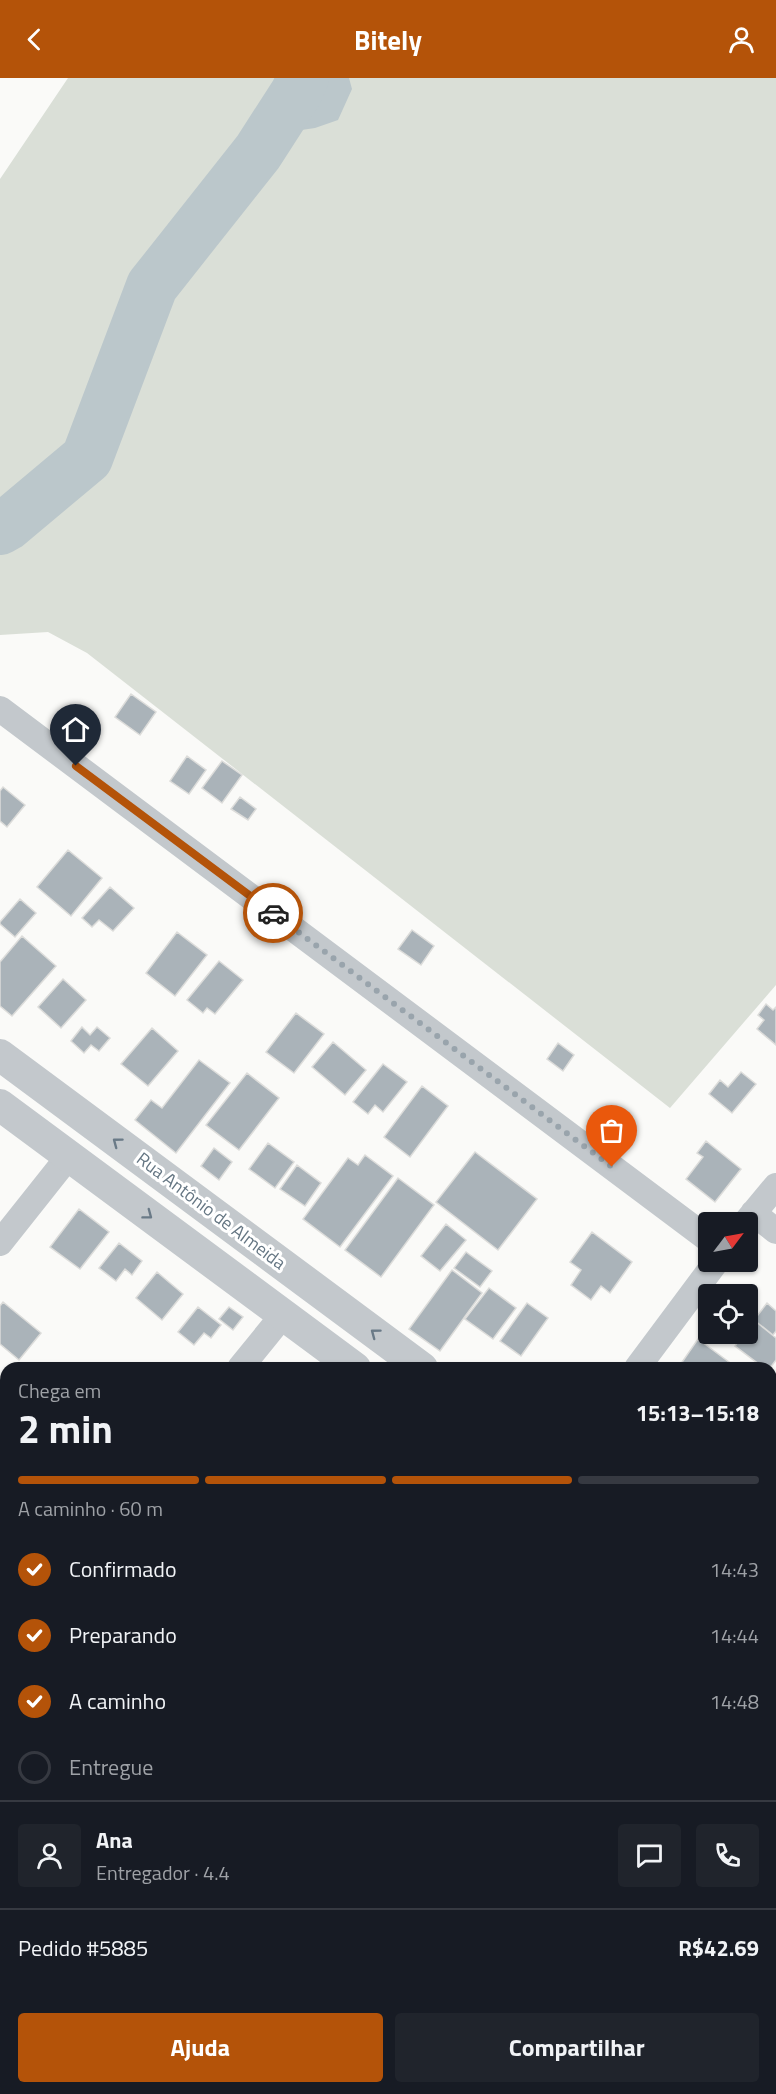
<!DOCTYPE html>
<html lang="pt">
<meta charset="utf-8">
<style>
:root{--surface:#171b24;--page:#20242c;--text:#f1f3f6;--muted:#9ea1a6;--line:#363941;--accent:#b45309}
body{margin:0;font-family:"Titillium Web",sans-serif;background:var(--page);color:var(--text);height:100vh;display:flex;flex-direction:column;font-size:22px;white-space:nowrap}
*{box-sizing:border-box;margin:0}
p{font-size:20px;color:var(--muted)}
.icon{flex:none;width:33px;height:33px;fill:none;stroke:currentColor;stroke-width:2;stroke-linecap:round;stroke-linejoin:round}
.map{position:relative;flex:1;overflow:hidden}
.side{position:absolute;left:0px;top:1284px;width:777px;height:732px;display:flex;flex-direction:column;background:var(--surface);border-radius:18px 18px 0 0;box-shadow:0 2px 4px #0004}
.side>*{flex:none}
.needle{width:39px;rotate:58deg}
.tools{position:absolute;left:698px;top:1134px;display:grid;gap:12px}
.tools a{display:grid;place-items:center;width:60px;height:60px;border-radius:6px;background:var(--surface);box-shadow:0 2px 4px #0004;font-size:30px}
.pin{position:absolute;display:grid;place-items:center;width:51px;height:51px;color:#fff;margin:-62px -26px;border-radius:50% 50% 50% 0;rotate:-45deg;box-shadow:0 0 6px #0007}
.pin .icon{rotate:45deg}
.courier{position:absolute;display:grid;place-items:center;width:60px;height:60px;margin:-30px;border:4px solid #b45309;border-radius:50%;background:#fff;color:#222;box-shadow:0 2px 8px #0007}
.summary em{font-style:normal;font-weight:700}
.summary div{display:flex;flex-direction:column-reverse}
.summary{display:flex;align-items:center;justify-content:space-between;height:102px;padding:0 18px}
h1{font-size:39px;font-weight:700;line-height:45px}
.bar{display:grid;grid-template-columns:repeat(4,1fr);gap:9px 6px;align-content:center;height:72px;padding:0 18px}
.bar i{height:8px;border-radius:4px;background:var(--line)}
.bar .active{background:var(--accent)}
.bar p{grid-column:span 4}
.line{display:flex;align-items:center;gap:15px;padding:0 18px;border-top:2px solid var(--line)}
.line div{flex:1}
.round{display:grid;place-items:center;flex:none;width:63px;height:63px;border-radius:6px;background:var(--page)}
ol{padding:0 18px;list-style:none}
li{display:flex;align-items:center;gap:18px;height:66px}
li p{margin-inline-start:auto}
li .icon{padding:6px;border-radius:50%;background:var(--accent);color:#fff;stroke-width:4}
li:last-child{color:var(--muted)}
li i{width:33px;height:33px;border:3px solid var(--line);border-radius:50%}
.button{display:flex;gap:12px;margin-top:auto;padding:12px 18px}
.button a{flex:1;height:69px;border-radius:6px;background:var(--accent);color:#fff;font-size:24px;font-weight:700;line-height:69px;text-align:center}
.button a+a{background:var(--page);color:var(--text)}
header{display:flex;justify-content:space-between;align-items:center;height:78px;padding:0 18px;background:var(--accent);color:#fff;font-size:27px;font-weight:700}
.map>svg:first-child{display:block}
</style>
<header><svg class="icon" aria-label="back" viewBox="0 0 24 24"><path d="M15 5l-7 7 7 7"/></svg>Bitely<svg class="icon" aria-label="person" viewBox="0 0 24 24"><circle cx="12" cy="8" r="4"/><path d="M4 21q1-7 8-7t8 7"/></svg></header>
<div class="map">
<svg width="776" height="2016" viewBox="0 0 776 2016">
<rect width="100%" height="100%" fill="#fafaf8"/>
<path fill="#dadfd7" d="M68,0H776V907L670,1030L87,575L48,554L0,557V101Z"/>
<path fill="#bbc7cb" d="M291,0H349L352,11L338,42L315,50L274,56L258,74L255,52L269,18Z"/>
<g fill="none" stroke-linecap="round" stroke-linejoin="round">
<path stroke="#bbc7cb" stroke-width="52" d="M0,451L7,447L87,380L152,208L258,74L296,15L303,0"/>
</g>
<path fill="#aab3b9" stroke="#dcdcda" stroke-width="1.5" d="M131,616L156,634L140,657L115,639Z
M187,678L206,692L189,716L170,703Z
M222,683L242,697L222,725L202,710Z
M3,709L25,727L7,749L0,743V713Z
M240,719L256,731L248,742L231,731Z
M68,772L102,800L71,838L37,809Z
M110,809L134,830L113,853L99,842L92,849L82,840Z
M20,821L36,835L15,859L0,846V844Z
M412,852L434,868L421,887L398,871Z
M177,854L207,877L175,918L146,895Z
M22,858L56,888L12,938L0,928V884Z
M219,883L243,902L215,936L207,930L203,935L187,922Z
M63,901L86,922L61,950L38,929Z
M766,926L773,932L776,929V967L757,951L764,942L758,937Z
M296,935L324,956L294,995L266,974Z
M82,949L90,957L97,949L110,960L99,973L91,967L84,975L71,963Z
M152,950L178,973L148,1008L121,986Z
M333,964L366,992L345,1017L312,989Z
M558,965L574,977L563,993L547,981Z
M199,982L230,1005L176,1075L135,1042L151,1022L162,1030Z
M383,986L407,1004L383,1034L375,1027L368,1036L353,1024Z
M741,994L756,1006L732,1035L709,1016L720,1002L728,1009Z
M247,995L279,1020L239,1072L206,1047Z
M422,1008L448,1028L410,1079L384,1059Z
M706,1063L741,1091L715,1124L686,1101L703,1079L697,1075Z
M268,1065L294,1084L275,1110L249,1091Z
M214,1070L232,1084L219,1102L201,1088Z
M475,1074L537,1121L498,1172L436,1124Z
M365,1077L393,1098L340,1169L303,1141L348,1080L358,1087Z
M297,1087L321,1105L305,1128L280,1111Z
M398,1100L434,1127L381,1199L345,1172Z
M79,1131L109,1154L80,1191L50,1169Z
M446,1146L466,1162L440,1193L421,1178Z
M592,1154L632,1184L610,1215L601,1208L591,1222L571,1207L581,1192L570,1184Z
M119,1165L142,1183L132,1197L125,1191L116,1203L99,1190Z
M466,1174L492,1193L480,1209L454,1190Z
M452,1192L482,1215L440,1273L409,1251Z
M157,1194L183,1216L162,1242L136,1220Z
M489,1210L516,1230L493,1261L465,1241Z
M3,1224L41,1255L19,1282L0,1266V1228Z
M527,1225L548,1240L521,1278L500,1263Z
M767,1225L776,1233V1253L773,1257L754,1242Z
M198,1229L221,1247L211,1260L204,1255L194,1267L178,1254Z
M229,1229L243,1239L233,1252L219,1241Z
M754,1242L776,1260V1282L770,1290H764L735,1268L744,1256H747V1252Z
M698,1261L737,1290H678Z
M771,1439L776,1443V1473L772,1478Z
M0,1454L6,1459V1488L0,1483Z
M0,1677L6,1682V1692L0,1700Z
M771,1717L776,1721V1775L771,1770Z
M771,1784L776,1788V1817L771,1823Z
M774,1967L776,1968V1995L771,1991V1971Z
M42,2010H61L69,2016H37Z
M229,2010H276L284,2016H236Z
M380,2010H431L428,2014L431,2016H388Z
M505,2010H516L523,2016H500Z
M521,2010H572L567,2016H529Z
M692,2010H717L724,2016H686Z"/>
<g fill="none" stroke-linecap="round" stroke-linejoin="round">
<path stroke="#c3c8cc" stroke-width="26" d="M0,631L708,1161
M753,1135L776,1153
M746,1144L776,1108
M0,1165L69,1078
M240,1290L283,1237
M637,1290L716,1184
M771,1524L776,1518
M0,1585L6,1577
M771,1855L776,1849
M0,1935L6,1939
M0,2010L6,2003
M92,2010L99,2016
M322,2016L327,2010
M642,2016L646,2010"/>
<path stroke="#c3c8cc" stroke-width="32" d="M0,977L422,1290
M0,1027L355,1290
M771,1550L776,1554
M771,1599L776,1603"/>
</g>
<defs><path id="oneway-chevron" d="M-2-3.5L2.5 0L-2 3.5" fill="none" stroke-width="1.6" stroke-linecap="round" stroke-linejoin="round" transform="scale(1.5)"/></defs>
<g stroke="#6a7a87">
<use href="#oneway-chevron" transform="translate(117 1064) rotate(-143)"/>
<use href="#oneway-chevron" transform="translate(148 1137) rotate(37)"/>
<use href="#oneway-chevron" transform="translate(375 1255) rotate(-143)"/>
</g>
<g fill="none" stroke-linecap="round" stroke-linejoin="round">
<path stroke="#99a4ac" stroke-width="6" stroke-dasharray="0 10.8" d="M273,835L612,1089"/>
<path stroke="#b45309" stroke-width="8" d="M76,688L273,835"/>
</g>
<g text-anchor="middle" stroke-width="6" stroke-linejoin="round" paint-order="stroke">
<g font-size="18" fill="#657683" stroke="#fff">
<text transform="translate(211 1133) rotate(37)" y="6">Rua Antônio de Almeida</text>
</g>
</g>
</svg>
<div class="tools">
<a><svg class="needle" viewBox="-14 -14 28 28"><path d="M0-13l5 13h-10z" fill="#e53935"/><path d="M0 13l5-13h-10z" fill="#9ea1a6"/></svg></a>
<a><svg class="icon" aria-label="locate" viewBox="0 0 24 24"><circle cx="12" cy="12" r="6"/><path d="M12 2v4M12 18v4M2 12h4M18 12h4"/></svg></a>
</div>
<div class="pin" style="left:612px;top:1089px;background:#ea580c"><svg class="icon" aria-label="bag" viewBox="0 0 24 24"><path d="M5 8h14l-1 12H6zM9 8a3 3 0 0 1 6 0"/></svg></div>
<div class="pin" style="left:76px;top:688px;background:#1f2937"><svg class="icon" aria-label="home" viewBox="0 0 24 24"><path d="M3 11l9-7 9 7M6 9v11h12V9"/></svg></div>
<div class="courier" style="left:273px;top:835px"><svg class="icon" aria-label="car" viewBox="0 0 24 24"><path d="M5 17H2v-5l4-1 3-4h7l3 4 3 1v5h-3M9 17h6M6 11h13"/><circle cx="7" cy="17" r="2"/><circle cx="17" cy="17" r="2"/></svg></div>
<section class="side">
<div class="summary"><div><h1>2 min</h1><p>Chega em</p></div><em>15:13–15:18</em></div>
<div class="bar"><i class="active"></i><i class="active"></i><i class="active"></i><i></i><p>A caminho · 60 m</p></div>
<ol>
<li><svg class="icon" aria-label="check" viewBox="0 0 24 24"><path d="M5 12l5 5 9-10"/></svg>Confirmado<p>14:43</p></li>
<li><svg class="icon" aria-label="check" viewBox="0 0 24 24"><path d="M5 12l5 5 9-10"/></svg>Preparando<p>14:44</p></li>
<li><svg class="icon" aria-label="check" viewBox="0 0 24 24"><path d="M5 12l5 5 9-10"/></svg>A caminho<p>14:48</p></li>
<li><i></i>Entregue</li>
</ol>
<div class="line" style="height:108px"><a class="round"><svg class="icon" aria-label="person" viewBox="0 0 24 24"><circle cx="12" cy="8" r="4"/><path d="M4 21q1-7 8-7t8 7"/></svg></a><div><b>Ana</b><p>Entregador · 4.4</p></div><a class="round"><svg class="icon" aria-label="chat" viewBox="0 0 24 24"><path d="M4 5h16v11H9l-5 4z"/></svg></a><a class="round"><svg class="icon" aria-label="phone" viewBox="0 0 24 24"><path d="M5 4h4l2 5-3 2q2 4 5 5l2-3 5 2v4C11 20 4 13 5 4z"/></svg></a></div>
<div class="line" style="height:78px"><div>Pedido #5885</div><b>R$42.69</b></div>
<div class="button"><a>Ajuda</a><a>Compartilhar</a></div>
</section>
</div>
